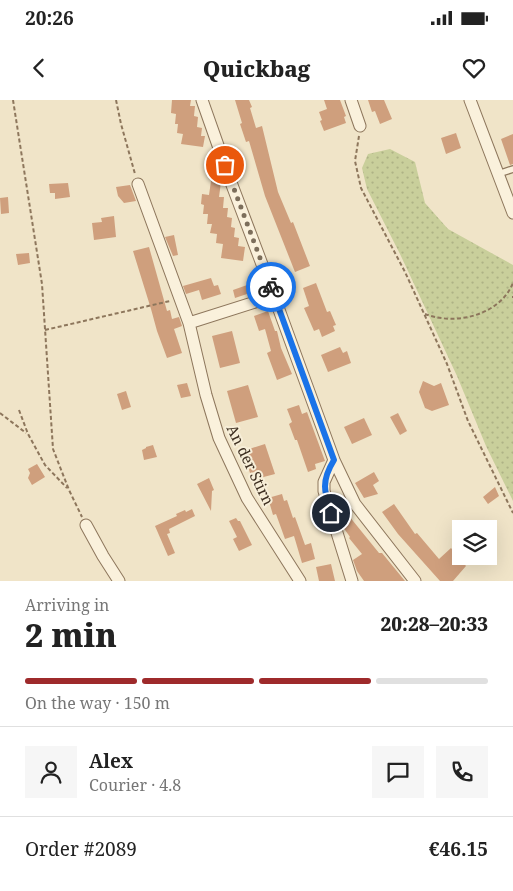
<!DOCTYPE html>
<meta charset="utf-8">
<style>
:root{--surface:#fff;--page:#f6f6f6;--text:#222;--muted:#767676;--line:#e0e0e0;--accent:#9e2a2b}
body{margin:0;font-family:"Noto Serif",serif;background:var(--page);color:var(--text);height:100vh;display:flex;flex-direction:column;font-size:19px;white-space:nowrap}
*{box-sizing:border-box;margin:0}
p{font-size:16px;color:var(--muted)}
.icon{flex:none;width:28px;height:28px;fill:none;stroke:currentColor;stroke-width:2;stroke-linecap:round;stroke-linejoin:round}
.map{position:relative;height:481px;overflow:hidden}
.sheet{display:flex;flex-direction:column;background:var(--surface);flex:1}
.sheet>*{flex:none}
.buttons{position:absolute;left:452px;top:420px;display:grid;gap:10px}
.buttons a{display:grid;place-items:center;width:45px;height:45px;border-radius:0px;background:var(--surface);box-shadow:0 5px 20px #0002;font-size:25px}
.pin{position:absolute;display:grid;place-items:center;width:42px;height:42px;color:#fff;margin:-21px;border:2px solid #fff;border-radius:50%;box-shadow:0 1px 5px #0007}
.courier{position:absolute;display:grid;place-items:center;width:50px;height:50px;margin:-25px;border:4px solid #1a73e8;border-radius:50%;background:#fff;color:#222;box-shadow:0 1px 6px #0007}
.summary em{font-style:normal;font-weight:800}
.summary div{display:flex;flex-direction:column-reverse}
.summary{display:flex;align-items:center;justify-content:space-between;height:85px;padding:0 25px}
h1{font-size:32px;font-weight:800;line-height:38px}
.bar{display:grid;grid-template-columns:repeat(4,1fr);gap:8px 5px;align-content:center;height:60px;padding:0 25px}
.bar i{height:6px;border-radius:4px;background:var(--line)}
.bar .on{background:var(--accent)}
.bar p{grid-column:span 4}
.line{display:flex;align-items:center;gap:12px;padding:0 25px;border-top:1px solid var(--line)}
.line div{flex:1}
.round{display:grid;place-items:center;flex:none;width:52px;height:52px;border-radius:0px;background:var(--page)}
.status{display:flex;justify-content:space-between;align-items:center;height:35px;padding:0 25px;background:var(--surface);direction:ltr}
.status svg{height:14px;fill:currentColor}
header{display:flex;justify-content:space-between;align-items:center;height:65px;padding:0 25px;background:var(--surface);font-size:22px;font-weight:800}
.map>svg:first-child{display:block}
</style>
<div class="status"><b>20:26</b><svg viewBox="0 0 49 12"><path d="M0 12V9h3v3zM5 12V6h3v6zM10 12V3h3v9zM15 12V0h3v12zM26 1h20v11H26zM47 4h2v5h-2z"/></svg></div>
<header><svg class="icon" aria-label="back" viewBox="0 0 24 24"><path d="M15 5l-7 7 7 7"/></svg>Quickbag<svg class="icon" aria-label="heart" viewBox="0 0 24 24"><path d="M12 20l-8-8c-3-5 5-10 8-4 3-6 11-1 8 4z"/></svg></header>
<div class="map">
<svg width="513" height="481" viewBox="0 0 513 481">
<defs>
<pattern id="green-dots" width="8" height="8" patternUnits="userSpaceOnUse" patternTransform="scale(1.25)"><rect width="8" height="8" fill="#c9cf9b"/><path d="M2 2h.1M6 6h.1" fill="none" stroke="#aeb285" stroke-width="1.8" stroke-linecap="round"/></pattern>
</defs>
<rect width="100%" height="100%" fill="#f0e4c8"/>
<path fill="url(#green-dots)" d="M390,49L415,62L425,103L448,129L513,165V401L486,346L457,276L400,154L367,89L362,68L368,54Z"/>
<path fill="#cf9f7d" d="M172,0H191L190,6H195L194,16L198,17L197,27L202,28L201,36H205L203,47L181,44L183,34L177,33L178,24H175L176,14L171,13Z
M235,0H249L252,7L250,8L256,28L262,26L278,92L291,123L293,122L310,166L295,172L265,96L249,41L246,42L240,24L242,23Z
M324,0H340L346,16L344,17L346,23L324,31L320,21L322,20L319,12L327,9Z
M368,0H384L392,19L380,24L375,11L372,12Z
M456,33L461,48L446,54L441,38Z
M513,34V64L510,65L501,39Z
M211,81L221,82L219,97H224L223,108H228L227,117L232,118L231,127L235,128L234,137L239,138L238,146L245,147L243,161L221,158L223,144L216,143L217,134L210,133L212,124H207L208,114H203L204,105L201,104L202,94L209,95Z
M68,83L70,97L55,99V93H50L49,84Z
M130,85L136,101L124,103L118,96L116,87Z
M8,97L9,113L1,114L0,98Z
M114,116L116,137L94,140L92,123L102,122L101,118Z
M174,135L178,155L173,156L165,137Z
M149,147L167,211L170,210L172,219L179,217L182,226L174,229L182,253L167,258L157,231L151,209L133,151Z
M29,153L30,163L18,165L16,154Z
M211,178L214,186L218,185L221,194L202,200L199,190L186,194L183,186Z
M316,183L327,212L330,211L336,225L333,226L335,231L322,237L319,229L314,231L304,208L309,206L303,188Z
M250,184L253,192L235,198L233,190Z
M268,211L275,231H277L281,248L292,274L277,280L267,253L271,251L265,229L259,231L254,216Z
M232,231L240,263L220,268L212,236Z
M340,247L343,253L347,251L351,263L328,272L321,255Z
M423,281L434,286L441,283L449,305L432,311L425,308L419,292Z
M187,283L191,296L181,298L177,285Z
M248,285L258,317L236,323L227,291Z
M126,291L131,307L122,310L117,294Z
M299,305L302,314L307,312L325,361L315,364L316,369L308,372L297,340H295L289,324L292,322L287,309Z
M398,313L407,331L400,335L390,317Z
M364,318L372,335L352,344L344,327Z
M265,344L275,374L256,379L254,372L250,373L243,351Z
M153,345L157,357L144,360L142,350L146,348V347Z
M37,364L45,377L32,385L28,378L30,373L28,369Z
M374,372L379,381L373,385L378,394L364,398L355,383Z
M209,378L214,390L212,391L211,411L197,384Z
M495,387L499,396L488,404L483,397Z
M282,394L284,401L287,400L293,418L295,417L305,445L311,443L315,459L302,463L294,436L285,439L276,414L273,415L268,398Z
M394,404L415,434L417,433L439,459L451,448L466,466L453,481H440L398,434L382,412Z
M192,409L195,416L169,429L170,433L167,434L175,453L168,456L155,426L177,416L176,414L185,410L186,412Z
M349,416L379,453H382L405,481H364L357,471L353,460L362,454L349,438L350,437L343,427L341,421Z
M236,418L238,421H240L252,445L239,451L233,439L237,437L229,421Z
M331,464L335,481H319L316,467Z"/>
<g fill="none" stroke-linecap="round" stroke-linejoin="round">
<defs>
<path id="service" d="M498,74L513,69"/>
<path id="minor" d="M202,0L232,85L274,196L334,360L355,404L415,481
M351,0L360,26
M470,0L513,113
M138,84L189,223L206,295L219,338L247,398L300,481
M189,223L274,196
M334,360L324,382V391L352,481
M86,425L103,456L119,481"/>
</defs>
<use href="#service" stroke="#8d765c" stroke-width="8"/>
<use href="#minor" stroke="#8d765c" stroke-width="13"/>
<path stroke="#8d765c" stroke-width="2" stroke-dasharray="4 2.5" stroke-linecap="butt" d="M13,0L42,184L53,349L69,390L82,417
M116,0L121,24L135,74
M359,36L355,61L361,88L405,172L447,264L468,321L513,413
M513,196V198
M425,214C456,226 500,215 513,183
M45,230L170,201
M19,310L28,334L45,365L67,388
M0,313L26,333"/>
<use href="#service" stroke="#faf1dc" stroke-width="5.5"/>
<use href="#minor" stroke="#faf1dc" stroke-width="11"/>
</g>
<g fill="none" stroke-linecap="round" stroke-linejoin="round">
<path stroke="#7c6e5b" stroke-width="5" stroke-dasharray="0 9" d="M225,65L271,187"/>
<path stroke="#1a73e8" stroke-width="6" d="M271,187L334,360C321,381 324,391 331,413"/>
</g>
<g text-anchor="middle" stroke-width="4" stroke-linejoin="round" paint-order="stroke">
<g font-size="15" fill="#3d2e20" stroke="#f7eed8">
<text transform="translate(250 365) rotate(64)" y="5">An der Stirn</text>
</g>
</g>
</svg>
<div class="buttons">
<a><svg class="icon" aria-label="layers" viewBox="0 0 24 24"><path d="M12 4l9 5-9 5-9-5zM3 14l9 5 9-5"/></svg></a>
</div>
<div class="pin" style="left:225px;top:65px;background:#ea580c"><svg class="icon" aria-label="bag" viewBox="0 0 24 24"><path d="M5 8h14l-1 12H6zM9 8a3 3 0 0 1 6 0"/></svg></div>
<div class="pin" style="left:331px;top:413px;background:#1f2937"><svg class="icon" aria-label="home" viewBox="0 0 24 24"><path d="M3 11l9-7 9 7M6 9v11h12V9"/></svg></div>
<div class="courier" style="left:271px;top:187px"><svg class="icon" aria-label="bike" viewBox="0 0 24 24"><circle cx="6" cy="16" r="4"/><circle cx="18" cy="16" r="4"/><path d="M6 16l4-8h5l3 8M10 8l3 8H6M13 5h3"/></svg></div>
</div>
<section class="sheet">
<div class="summary"><div><h1>2 min</h1><p>Arriving in</p></div><em>20:28–20:33</em></div>
<div class="bar"><i class="on"></i><i class="on"></i><i class="on"></i><i></i><p>On the way · 150 m</p></div>
<div class="line" style="height:90px"><a class="round"><svg class="icon" aria-label="person" viewBox="0 0 24 24"><circle cx="12" cy="8" r="4"/><path d="M4 21q1-7 8-7t8 7"/></svg></a><div><b>Alex</b><p>Courier · 4.8</p></div><a class="round"><svg class="icon" aria-label="chat" viewBox="0 0 24 24"><path d="M4 5h16v11H9l-5 4z"/></svg></a><a class="round"><svg class="icon" aria-label="phone" viewBox="0 0 24 24"><path d="M5 4h4l2 5-3 2q2 4 5 5l2-3 5 2v4C11 20 4 13 5 4z"/></svg></a></div>
<div class="line" style="height:65px"><div>Order #2089</div><b>€46.15</b></div>
</section>
